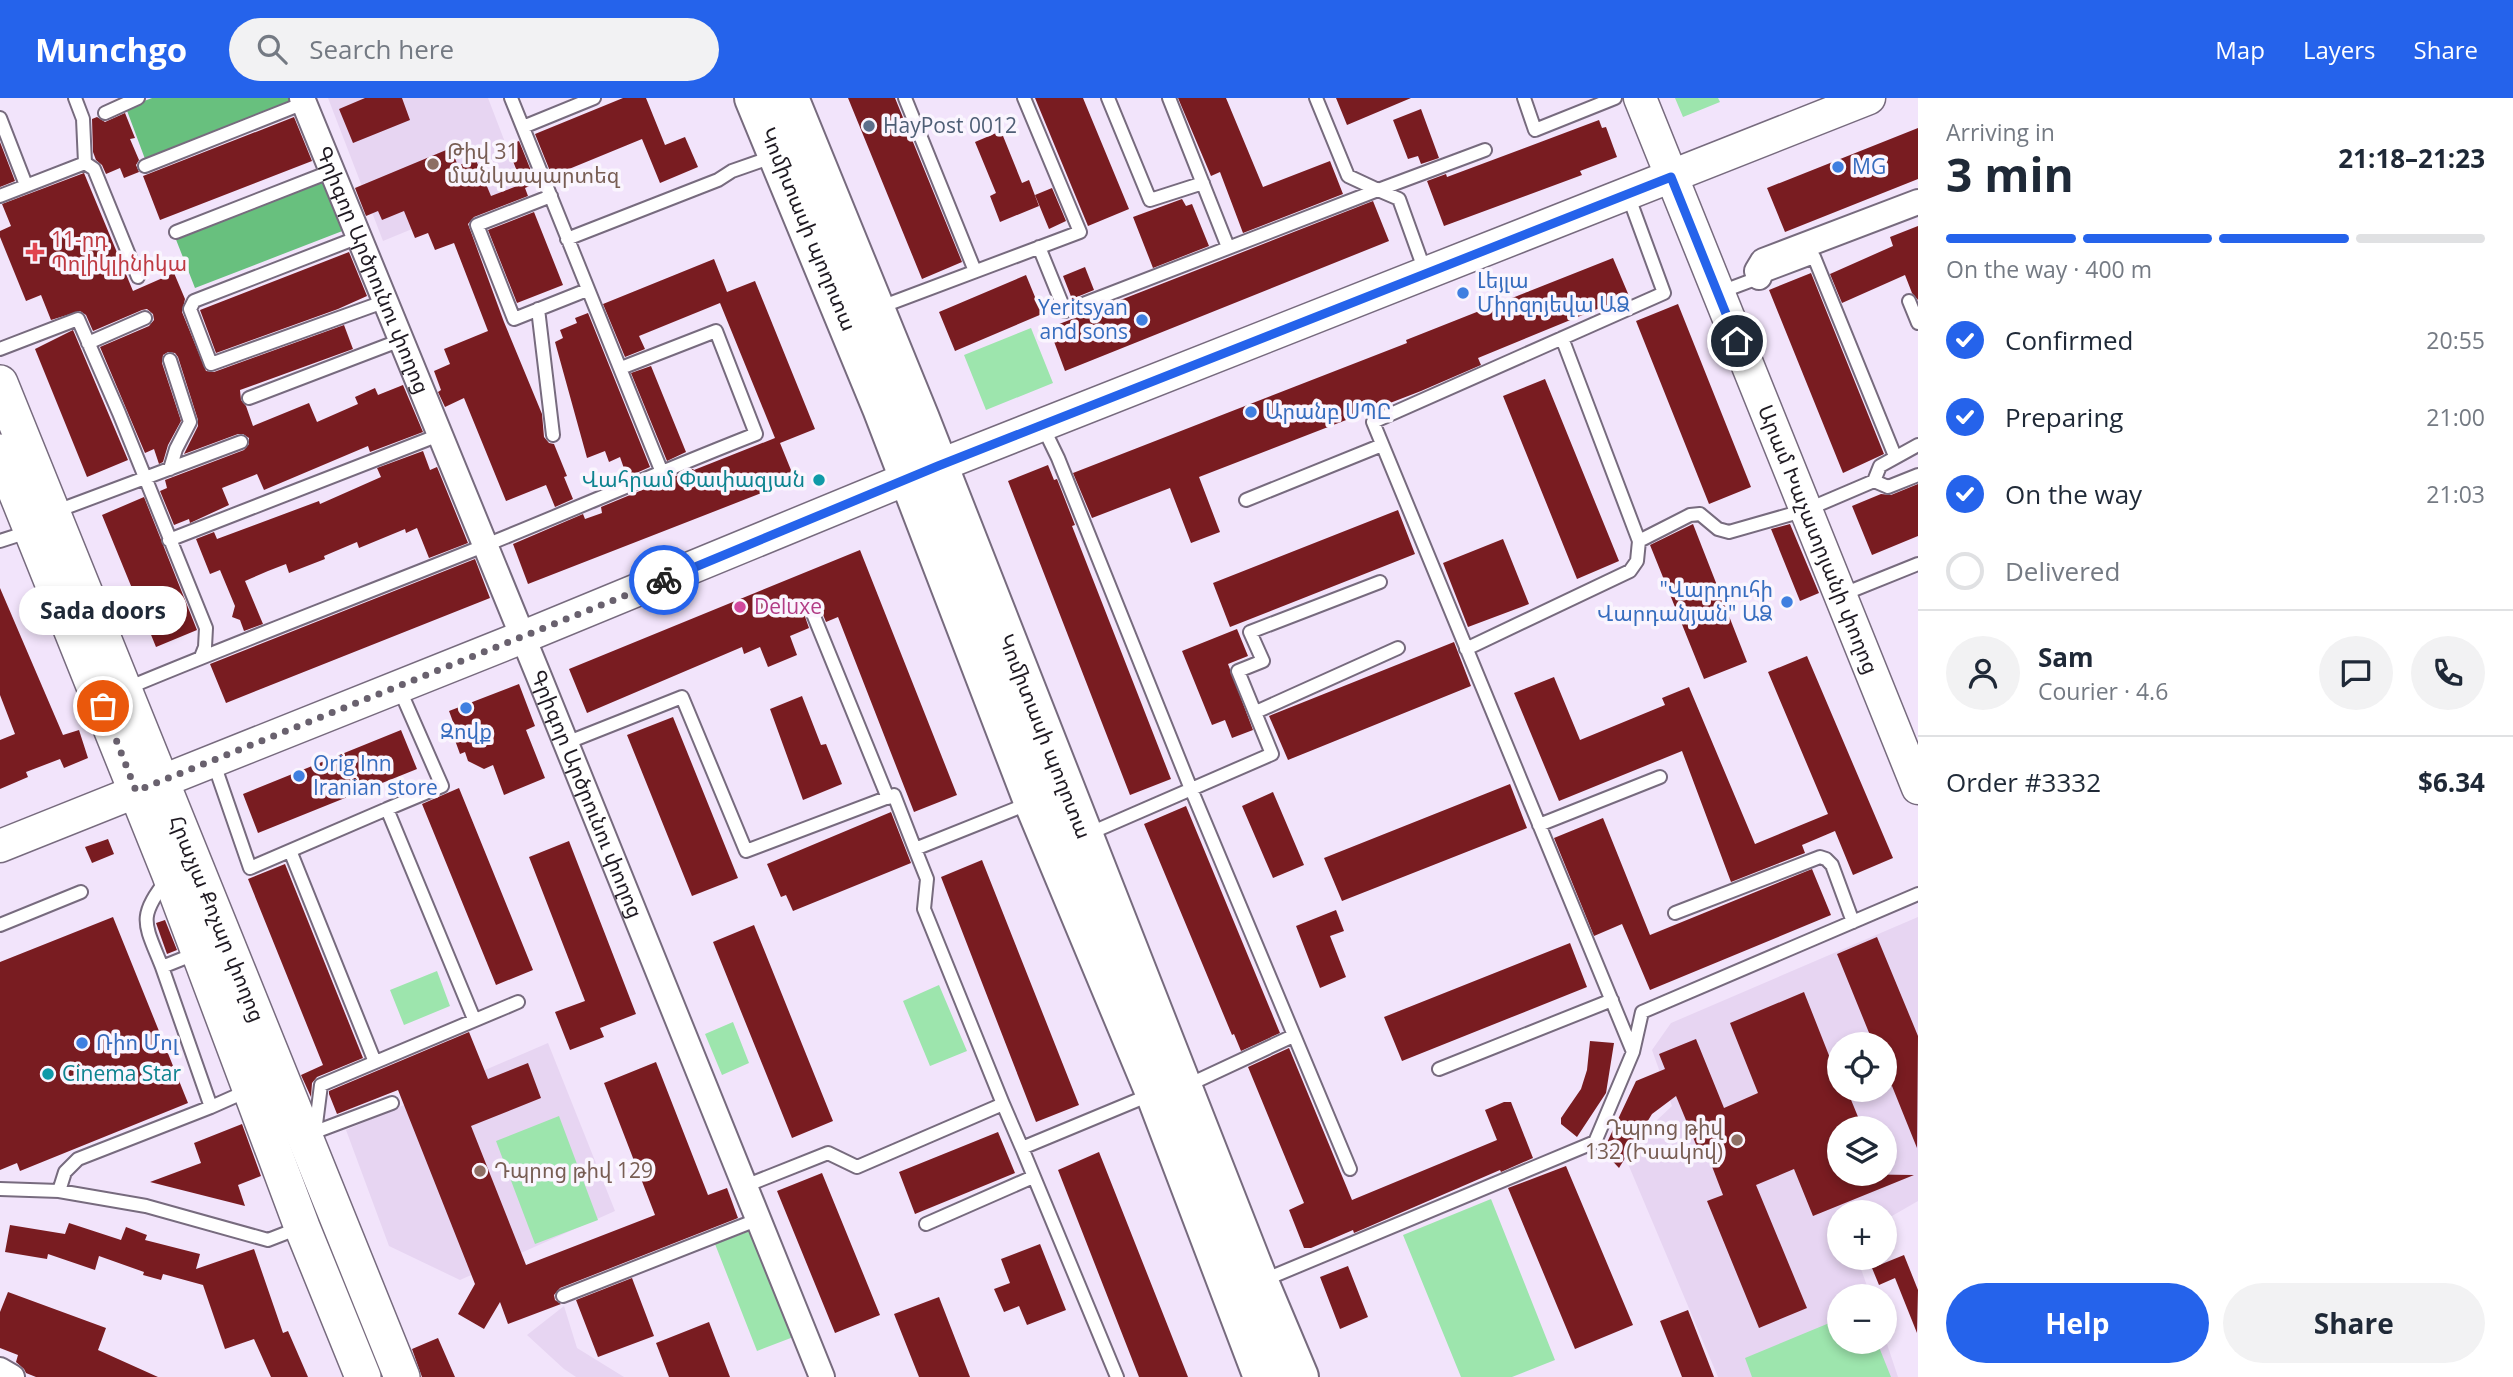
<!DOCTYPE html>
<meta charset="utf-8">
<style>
:root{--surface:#fff;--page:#f2f2f3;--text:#1f2937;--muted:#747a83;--line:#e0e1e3;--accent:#2563eb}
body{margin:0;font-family:"Open Sans","Noto Sans Armenian",sans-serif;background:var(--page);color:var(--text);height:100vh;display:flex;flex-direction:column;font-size:26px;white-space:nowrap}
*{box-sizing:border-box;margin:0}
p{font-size:23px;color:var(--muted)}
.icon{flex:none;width:38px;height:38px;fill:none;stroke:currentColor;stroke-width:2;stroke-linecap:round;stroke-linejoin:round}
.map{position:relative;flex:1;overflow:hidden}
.panel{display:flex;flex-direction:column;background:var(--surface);width:595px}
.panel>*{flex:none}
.buttons{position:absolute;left:1827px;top:934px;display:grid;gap:14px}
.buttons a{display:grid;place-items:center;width:70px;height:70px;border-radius:50%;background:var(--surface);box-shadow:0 4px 10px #0003;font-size:35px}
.pin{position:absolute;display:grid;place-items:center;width:60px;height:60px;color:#fff;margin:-30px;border:4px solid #fff;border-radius:50%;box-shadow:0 2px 7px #0007}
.courier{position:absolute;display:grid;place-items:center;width:70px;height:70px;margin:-35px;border:5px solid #2563eb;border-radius:50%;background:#fff;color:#222;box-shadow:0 2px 9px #0007}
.bubble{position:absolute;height:49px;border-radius:24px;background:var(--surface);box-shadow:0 4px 10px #0003;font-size:23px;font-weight:700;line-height:49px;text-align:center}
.overview em{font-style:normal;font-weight:700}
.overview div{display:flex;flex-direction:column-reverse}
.overview{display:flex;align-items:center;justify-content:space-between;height:119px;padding:0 28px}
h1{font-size:46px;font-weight:700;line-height:52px}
.bar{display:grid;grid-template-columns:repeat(4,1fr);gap:10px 7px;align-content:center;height:84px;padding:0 28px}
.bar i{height:9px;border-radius:5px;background:var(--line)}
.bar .current{background:var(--accent)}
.bar p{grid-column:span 4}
.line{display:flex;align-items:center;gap:18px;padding:0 28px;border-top:2px solid var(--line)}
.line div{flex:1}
.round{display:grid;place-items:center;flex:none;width:74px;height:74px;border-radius:37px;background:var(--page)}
ol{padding:0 28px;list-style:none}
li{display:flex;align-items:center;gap:21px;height:77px}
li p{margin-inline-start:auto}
li .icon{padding:7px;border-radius:50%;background:var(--accent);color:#fff;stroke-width:4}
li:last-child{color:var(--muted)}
li i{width:38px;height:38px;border:4px solid var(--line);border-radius:50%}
.primary-button{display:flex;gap:14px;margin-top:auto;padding:14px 28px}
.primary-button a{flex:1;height:80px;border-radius:42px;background:var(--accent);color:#fff;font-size:28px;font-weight:700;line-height:80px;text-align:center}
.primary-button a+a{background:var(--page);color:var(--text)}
header{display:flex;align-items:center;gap:42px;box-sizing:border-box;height:98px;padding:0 35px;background:var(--accent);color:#fff}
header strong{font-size:33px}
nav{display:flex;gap:38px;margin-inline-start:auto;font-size:24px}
.search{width:490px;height:63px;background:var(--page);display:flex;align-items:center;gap:18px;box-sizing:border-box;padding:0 24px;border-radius:38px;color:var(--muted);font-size:26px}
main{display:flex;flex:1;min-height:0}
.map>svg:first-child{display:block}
</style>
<header>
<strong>Munchgo</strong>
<div class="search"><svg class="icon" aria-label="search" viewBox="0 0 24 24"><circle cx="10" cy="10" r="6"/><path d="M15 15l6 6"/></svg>Search here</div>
<nav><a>Map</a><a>Layers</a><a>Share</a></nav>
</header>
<main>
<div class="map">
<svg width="1918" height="1279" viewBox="0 0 1918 1279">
<rect width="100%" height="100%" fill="#f2e4fb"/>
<path fill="#e7d5f2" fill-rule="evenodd" d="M328,0H488L521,86L383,143Z
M1918,819V1103L1885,1122V1115H1839V1160H1857L1871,1199H1839V1244H1885V1240L1898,1279H1718L1623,1054L1672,1008L1652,952L1671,925ZM1839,947H1885V992H1839ZM1839,1031H1885V1076H1839Z
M548,945L615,1113L460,1182L389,1148L346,1032Z
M564,1208L577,1250L624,1279H576L564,1271L527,1237Z"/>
<path fill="#9de5ad" d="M1675,0H1718L1720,4L1683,19Z
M1031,230L1053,285L986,312L964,257Z
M437,873L450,908L404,927L390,892Z
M939,887L967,953L930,968L903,903Z
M733,924L749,965L722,977L705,936Z
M559,1018L598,1122L535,1146L496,1043Z
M1491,1101L1555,1262L1512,1279H1461L1403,1137Z
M755,1131L796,1238L757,1253L715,1146Z
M1839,1221V1244H1877L1891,1279H1752L1745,1260Z"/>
<path fill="#68c07e" d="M152,0H294L295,3L145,61L126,10Z
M325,81L345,132L195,190L175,139Z"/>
<path fill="#791c21" d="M365,0H402L410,22L353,45L339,11Z
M623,0H646L665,47L685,39L698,69L660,85L642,41L552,78L535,36Z
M848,0H895L962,164L922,181Z
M1035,0H1083L1129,111L1088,128Z
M1178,0H1226L1263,89L1330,63L1343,96L1243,135L1220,74L1211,78Z
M1336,0H1411L1347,27Z
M1421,11L1439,60L1421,66L1418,58L1408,61L1393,22Z
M125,15L135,40L130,41L139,62L136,67L139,74L124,80L120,70L106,76L102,67L96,62L93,54L92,21L97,19L105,24Z
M294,19L312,63L160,122L143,78Z
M1599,22L1602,30L1606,29L1617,59L1580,73L1582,77L1444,128L1427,83L1446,76L1447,79Z
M1918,30V81L1785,134L1767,90Z
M1001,33L1022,85L1029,82L1039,108L1000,124L990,98L996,95L975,44Z
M519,43L536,85L525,90L528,98L474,119L468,126L504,224L542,316L544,339L549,345L554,346L567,378L564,379L573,401L555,409L546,387L506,403L464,300L445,309L438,294L441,292L434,273L450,266L444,251L488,233L454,145L435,152L428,135L415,140L404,113L382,122L378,113L366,118L355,90L451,50L458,68L475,60L491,98L522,86L507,48Z
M0,44L15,83L0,89Z
M84,75L133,193L174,175L185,201L182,214L206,273L214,274L344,227L353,251L240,292L241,302L246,308L253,328L309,305L317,324L358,306L355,299L375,290L378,297L403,287L423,334L370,354L368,348L264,392L257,376L222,390L229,407L190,425L189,421L174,427L160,393L167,390L165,382L244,352L249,346V340L243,336H238L184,356L198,328V322L178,259L175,255L168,254L163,257L162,265L181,323L168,347L163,364L159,366L154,351L145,355L100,249L149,228L154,222L153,216L147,211L142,212L93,233L86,217L80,213L51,222L41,197L26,203L0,139V133L11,128L2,106Z
M1052,90L1066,123L1049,131L1035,97Z
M1182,101L1186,108L1192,106L1209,148L1153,170L1133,119Z
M1373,103L1389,143L1065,273L1049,230Z
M534,114L563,187L517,205L488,132Z
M1918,128V202L1912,195L1905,177L1842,205L1830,176L1893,148L1890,139Z
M349,154L367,198L338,211L216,255L200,212Z
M1613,160L1629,198L1478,260L1481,267L1421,293L1199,379L1220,434L1191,445L1170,390L1092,420L1073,375L1407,245L1406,242Z
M714,161L727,194L755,183L815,331L780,345L795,382L528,486L513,446L583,416L585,421L602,415L601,409L693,371L694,372L775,340L720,205L639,238L645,251L625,259L603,206Z
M1085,169L1094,192L1072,201L1063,178Z
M1811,175L1884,356L1843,375L1769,192Z
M1026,177L1042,216L955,253L939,214Z
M1678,206L1751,389L1709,406L1636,223Z
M588,215L650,369L627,379L620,359L609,364L605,353L587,360L555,244L563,240L560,232L577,225L575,220Z
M73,232L128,362L87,379L35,251Z
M651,268L686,354L667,363L631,275Z
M1545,281L1619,463L1577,481L1503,298Z
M423,353L430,372L437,369L468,445L429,460L417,430L406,435L405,431L359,450L357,444L324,458L325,461L289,475L286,466L268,473L245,483L263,526L244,533L240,522L232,519L235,508L220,472L210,476L196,441L214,434L217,441L319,403L320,406L381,379L377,370Z
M1048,367L1054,382L1057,381L1075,427L1072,428L1171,681L1130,697L1008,383Z
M1918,386V438L1872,457L1852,408L1881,396L1891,397Z
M144,399L197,532L156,549L102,417Z
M1398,412L1415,456L1230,529L1213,485Z
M1693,426L1747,564L1704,581L1650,447Z
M1790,426L1819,495L1800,503L1771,431Z
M1503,441L1529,506L1468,529L1443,465Z
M860,452L957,697L914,714L838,519L826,524L819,507L813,503H807L802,510L809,530L790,538L797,557L768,569L760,549L744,556L742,549L587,615L569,571Z
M475,461L490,500L226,605L210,566Z
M0,490L63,637L79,632L88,660L64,670L60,661L26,674L28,679L0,691V642L15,636L0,597Z
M1237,531L1248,558L1228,566L1253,632L1232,640L1225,622L1212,627L1182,553Z
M1454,544L1471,588L1288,662L1269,618Z
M1807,558L1893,760L1853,777L1835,733L1802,747L1805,755L1731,784L1682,653L1559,703L1514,595L1554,579L1580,642L1665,607L1662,600L1689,589L1755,746L1828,716L1768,574Z
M519,586L535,628L526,632L545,680L504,697L493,667L484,671L468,663L465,654L460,656L452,634L456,632L449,613Z
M802,598L821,647L826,646L842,686L803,702L770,611Z
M673,619L738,780L692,798L627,637Z
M401,632L417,671L258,735L243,696Z
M1510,686L1527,730L1342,803L1324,760Z
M459,690L533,872L496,887L422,706Z
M1273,694L1304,767L1273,780L1242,708Z
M1186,708L1280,935L1241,953L1234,936L1232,937L1144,726Z
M891,714L911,765L793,813L786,797L781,799L767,766Z
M1603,720L1650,837L1812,771L1831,817L1650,892L1622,826L1594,838L1554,740Z
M108,741L114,756L92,765L85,749Z
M569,743L636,916L600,930L604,939L570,952L555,914L585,903L529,759Z
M982,762L1079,1007L1036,1024L941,779Z
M285,766L363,960L317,979L312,985L311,999L301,977L323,967L248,781Z
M1336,812L1344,833L1330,838L1346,879L1320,890L1296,828Z
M113,819L188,1005L20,1073L17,1065L0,1072V864Z
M165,822L177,852L167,856L156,825Z
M754,827L833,1023L792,1040L713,844Z
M1877,839L1918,938L1917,1050L1892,988L1885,991V947H1874L1837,856Z
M1570,845L1587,889L1402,963L1384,919Z
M1804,894L1832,965L1839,962V992H1847L1863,1031H1839V1076L1914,1077L1813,1118L1794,1071L1756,1087L1807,1210L1759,1230L1707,1103L1723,1097L1708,1058L1702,1061L1676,998L1652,1016L1619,1070L1603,1053L1636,983L1665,971L1659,956L1696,941L1724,1010L1758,995L1730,925Z
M469,934L488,981L528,965L541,1000L471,1028L526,1167L655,1117L604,985L656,964L708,1097L727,1090L738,1120L560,1190L554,1197L555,1202L561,1206L508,1226L500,1204L484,1231L458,1216L475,1186L398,992L337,1016L329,996V993Z
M1590,943L1614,945L1606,995L1577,1039L1561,1026V1020L1581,991L1587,972Z
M1289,950L1352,1102L1497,1042L1485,1012L1504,1004H1511L1533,1060L1501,1074L1500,1072L1354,1135L1353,1132L1311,1150H1304L1289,1112L1304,1105L1248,969Z
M242,1026L261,1078L238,1087L245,1108L150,1084L201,1065L194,1045Z
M998,1034L1015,1075L915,1116L899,1074Z
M1099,1054L1188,1279H1139L1058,1072Z
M1566,1068L1633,1227L1575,1251L1508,1090Z
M822,1075L880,1217L835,1235L777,1093Z
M69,1125L121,1142L126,1129L147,1137L145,1142L200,1156L196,1171L254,1151L283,1235L288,1233L308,1279H271L254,1241L225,1251L203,1187L163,1176L161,1182L143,1177L144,1174L99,1158L95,1172L48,1156L47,1161L5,1154L10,1127L65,1136Z
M1040,1146L1066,1212L1027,1227L1019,1208L1004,1214L994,1191L1010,1185L1001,1161Z
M1904,1157L1918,1192L1917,1235L1895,1180L1879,1187L1872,1170Z
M1348,1168L1368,1219L1340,1231L1320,1179Z
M632,1180L654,1238L598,1259L576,1202Z
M8,1194L106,1230L98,1252L158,1279H36L26,1275L24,1271L16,1264L18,1257L0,1250V1214Z
M939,1199L970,1279H919L894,1216Z
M1688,1212L1714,1279H1682L1660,1223Z
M709,1224L730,1279H669L656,1245Z
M438,1240L455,1279H422L412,1251Z"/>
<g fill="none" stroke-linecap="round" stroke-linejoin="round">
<defs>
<path id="service" d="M511,0L661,372
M905,0L975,173
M1108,0L1150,102L1203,85
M1169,0L1228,149
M1316,0L1348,78L1378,92L1485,52
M1524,0L1535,32L1615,0
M105,15L138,0
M0,20L26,87
M523,29L594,0
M85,65L94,71L138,179
M145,68L304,5
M1628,97L1664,195L1373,324L1633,954
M0,98L85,65L83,21L75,0
M551,98L477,127L514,221L587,192
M176,134L332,73
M359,139L194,203L190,211L211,266L386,203
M567,141L718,82L732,73L775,58
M1039,149L1065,213L1378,92L1399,101L1426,176
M1718,195L1814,159L1895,358
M1909,203L1918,225
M878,210L1080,134L1024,0
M538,211L553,337
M88,245L145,220
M0,251L78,221L119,315L206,530L205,549L201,559
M170,262L190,324L176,351L170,371
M249,300L401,242
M1042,327L1058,360L1191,691L1350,1071
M1874,383L1880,368L1918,347
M1246,402L1382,347
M54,414L241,344
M169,442L439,337
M0,443L31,433
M1639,443L1690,417L1700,416L1718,431L1729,434L1806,412L1874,383L1888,389L1918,377
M1841,497L1918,466
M811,511L888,700
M1466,551L1630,473L1637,463L1639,443L1562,240
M125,591C240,543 356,499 471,453C566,415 661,373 756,336L716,233L621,270
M1256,614L1398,550
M566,645L682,599L746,753L894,697L915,751L1030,705
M213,663L250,770L387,711L474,921
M387,711L442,688L399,590
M1539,727L1660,679
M1088,736L1272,656L1238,573L1263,563L1250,534L1380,484
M915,751L927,781L924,811L1003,1006
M291,755L375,964
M168,780C137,820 144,824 162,869L197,855
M1675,815L1820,759L1826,761L1832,767L1853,824
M0,827L81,794
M162,869L211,1009
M1439,971L1612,902
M1186,988L1293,938
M315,1034L392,1005
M311,1035L315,1034L321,987L518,904
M1022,1050L1117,1279
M745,1088L828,1055L857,1069L1003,1006L1022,1050L1152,996
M0,1091L59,1093L146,1108L268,1142L299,1130
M59,1093L65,1074L78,1061L211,1009L247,993
M926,1126L1033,1079
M1264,1182L1595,1044L1633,954L1642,914L1918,796
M563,1198L759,1121"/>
<g id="minor">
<path id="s1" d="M302,0L538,576L822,1279"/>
<path d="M1759,179L1757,173L1763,163L1918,104"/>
<path d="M0,1272L12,1279"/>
</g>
<g id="tertiary">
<path id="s2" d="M1640,0L1918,690"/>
<path d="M0,748L523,539L938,368L1869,0"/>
</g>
<g id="secondary">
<path id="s3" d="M0,285L402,1279"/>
<path d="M0,354L170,777L302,1129L363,1279"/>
</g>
<g id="primary">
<path id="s4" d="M754,0L882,310L1033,703L1155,995L1263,1279"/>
<path id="s5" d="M789,0L920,321L1259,1184L1299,1279"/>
</g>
</defs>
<use href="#service" stroke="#776b7e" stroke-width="16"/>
<use href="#minor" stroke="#776b7e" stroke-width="28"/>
<use href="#tertiary" stroke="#776b7e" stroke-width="35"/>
<use href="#secondary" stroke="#776b7e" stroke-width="38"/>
<use href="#primary" stroke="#776b7e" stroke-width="42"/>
<use href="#service" stroke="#fff" stroke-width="12"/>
<use href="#minor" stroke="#fff" stroke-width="24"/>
<use href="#tertiary" stroke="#fff" stroke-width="32"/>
<use href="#secondary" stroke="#fff" stroke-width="35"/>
<use href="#primary" stroke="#fff" stroke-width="38"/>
</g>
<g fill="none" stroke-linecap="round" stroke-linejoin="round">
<path stroke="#69616e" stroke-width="7" stroke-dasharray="0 12.6" d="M103,608L136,693L664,482"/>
<path stroke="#2563eb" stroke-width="9" d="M664,482L938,368L1671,79L1737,243"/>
</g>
<circle fill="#5c6f8a" stroke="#faf5fe" stroke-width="2.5" cx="869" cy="28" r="7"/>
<g fill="#8d6e63" stroke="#faf5fe" stroke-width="2.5">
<circle cx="433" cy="66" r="7"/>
<circle cx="1737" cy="1042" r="7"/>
<circle cx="480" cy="1073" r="7"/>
</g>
<g fill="#3f7fe0" stroke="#faf5fe" stroke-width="2.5">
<circle cx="1838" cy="69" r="7"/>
<circle cx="1463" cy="195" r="7"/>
<circle cx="1142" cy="222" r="7"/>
<circle cx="1251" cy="314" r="7"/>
<circle cx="1787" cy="504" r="7"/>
<circle cx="466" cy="610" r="7"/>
<circle cx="299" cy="678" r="7"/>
<circle cx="82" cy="945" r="7"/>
</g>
<path fill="#e0444e" stroke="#faf5fe" stroke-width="2.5" d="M31.5 143.5h7v7h7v7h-7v7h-7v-7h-7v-7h7z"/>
<g fill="#0f9aa8" stroke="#faf5fe" stroke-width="2.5">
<circle cx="819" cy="382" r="7"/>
<circle cx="48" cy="976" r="7"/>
</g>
<circle fill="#d1479c" stroke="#faf5fe" stroke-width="2.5" cx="740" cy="509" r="7"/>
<g text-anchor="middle" stroke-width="7" stroke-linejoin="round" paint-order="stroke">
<g font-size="21" fill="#4e5e75" stroke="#faf5fe" text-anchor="start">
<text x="883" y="35">HayPost 0012</text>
</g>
<g font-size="21" fill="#785e54" stroke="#faf5fe" text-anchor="start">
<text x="447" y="61">Թիվ 31<tspan x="447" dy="24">մանկապարտեզ</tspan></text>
<text x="1723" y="1037" text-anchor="end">Դպրոց թիվ<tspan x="1723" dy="24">132 (Իսակով)</tspan></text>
<text x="494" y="1080">Դպրոց թիվ 129</text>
</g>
<g font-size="21" fill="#366cbe" stroke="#faf5fe" text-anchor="start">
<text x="1852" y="76">MG</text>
<text x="1477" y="190">Լեյլա<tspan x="1477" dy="24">Միրզոյեվա ԱՁ</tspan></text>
<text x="1128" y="217" text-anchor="end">Yeritsyan<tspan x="1128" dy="24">and sons</tspan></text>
<text x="1265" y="321">Արանբ ՍՊԸ</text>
<text x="1773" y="499" text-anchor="end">"Վարդուհի<tspan x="1773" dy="24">Վարդանյան" ԱՁ</tspan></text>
<text x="466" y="641" text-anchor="middle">Զովք</text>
<text x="313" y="673">Orig Inn<tspan x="313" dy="24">Iranian store</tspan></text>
<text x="96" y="952">Ռիո Մոլ</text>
</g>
<g font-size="21" fill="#1f1a22" stroke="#faf5fe">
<text dy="7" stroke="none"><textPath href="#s4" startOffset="142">Կոմիտասի պողոտա</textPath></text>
<text dy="7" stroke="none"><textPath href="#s1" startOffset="186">Գրիգոր Արծրունու փողոց</textPath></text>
<text dy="7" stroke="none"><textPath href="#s2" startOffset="476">Արամ Խաչատրյանի փողոց</textPath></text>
<text dy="7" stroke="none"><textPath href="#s5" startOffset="688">Կոմիտասի պողոտա</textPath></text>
<text dy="7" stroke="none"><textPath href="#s1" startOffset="752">Գրիգոր Արծրունու փողոց</textPath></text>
<text dy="7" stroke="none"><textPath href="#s3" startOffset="578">Հրաչյա Քոչար փողոց</textPath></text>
</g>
<g font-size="21" fill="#be3a42" stroke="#faf5fe" text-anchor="start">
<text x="51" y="149">11-րդ<tspan x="51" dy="24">Պոլիկլինիկա</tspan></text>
</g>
<g font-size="21" fill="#0d838f" stroke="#faf5fe" text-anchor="end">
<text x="805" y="389">Վահրամ Փափազյան</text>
<text x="62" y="983" text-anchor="start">Cinema Star</text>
</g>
<g font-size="21" fill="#b23c85" stroke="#faf5fe" text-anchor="start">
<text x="754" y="516">Deluxe</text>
</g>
</g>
</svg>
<div class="buttons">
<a><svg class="icon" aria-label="locate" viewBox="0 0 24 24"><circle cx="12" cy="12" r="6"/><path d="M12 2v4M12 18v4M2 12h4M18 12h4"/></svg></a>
<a><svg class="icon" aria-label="layers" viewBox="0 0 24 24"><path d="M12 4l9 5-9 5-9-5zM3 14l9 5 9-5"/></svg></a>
<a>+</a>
<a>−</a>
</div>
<div class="pin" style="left:103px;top:608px;background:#ea580c"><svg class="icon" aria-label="bag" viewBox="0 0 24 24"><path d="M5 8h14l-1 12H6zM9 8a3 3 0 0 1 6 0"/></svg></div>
<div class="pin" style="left:1737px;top:243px;background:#1f2937"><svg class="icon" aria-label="home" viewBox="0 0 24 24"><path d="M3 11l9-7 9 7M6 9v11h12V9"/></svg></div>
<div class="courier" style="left:664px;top:482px"><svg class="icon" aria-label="bike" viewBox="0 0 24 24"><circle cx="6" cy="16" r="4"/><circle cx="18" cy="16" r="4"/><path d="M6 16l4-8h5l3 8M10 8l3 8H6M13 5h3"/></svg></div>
<div class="bubble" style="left:19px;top:488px;width:168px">Sada doors</div>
</div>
<section class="panel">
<div class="overview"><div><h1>3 min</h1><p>Arriving in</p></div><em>21:18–21:23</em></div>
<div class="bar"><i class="current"></i><i class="current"></i><i class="current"></i><i></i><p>On the way · 400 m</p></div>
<ol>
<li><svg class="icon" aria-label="check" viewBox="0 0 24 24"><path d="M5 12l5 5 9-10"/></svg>Confirmed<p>20:55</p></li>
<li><svg class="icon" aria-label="check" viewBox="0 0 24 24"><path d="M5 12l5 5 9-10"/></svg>Preparing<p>21:00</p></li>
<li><svg class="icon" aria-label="check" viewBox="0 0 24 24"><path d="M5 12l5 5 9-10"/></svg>On the way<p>21:03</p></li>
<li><i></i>Delivered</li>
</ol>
<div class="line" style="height:126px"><a class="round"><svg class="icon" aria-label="person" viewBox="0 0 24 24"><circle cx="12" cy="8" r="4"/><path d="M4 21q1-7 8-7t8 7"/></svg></a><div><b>Sam</b><p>Courier · 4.6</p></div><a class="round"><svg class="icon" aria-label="chat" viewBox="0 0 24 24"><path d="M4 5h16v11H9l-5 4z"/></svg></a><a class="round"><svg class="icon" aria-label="phone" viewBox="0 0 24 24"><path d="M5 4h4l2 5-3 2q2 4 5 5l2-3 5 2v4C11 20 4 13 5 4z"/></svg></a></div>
<div class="line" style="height:91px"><div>Order #3332</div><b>$6.34</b></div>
<div class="primary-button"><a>Help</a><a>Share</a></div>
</section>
</main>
